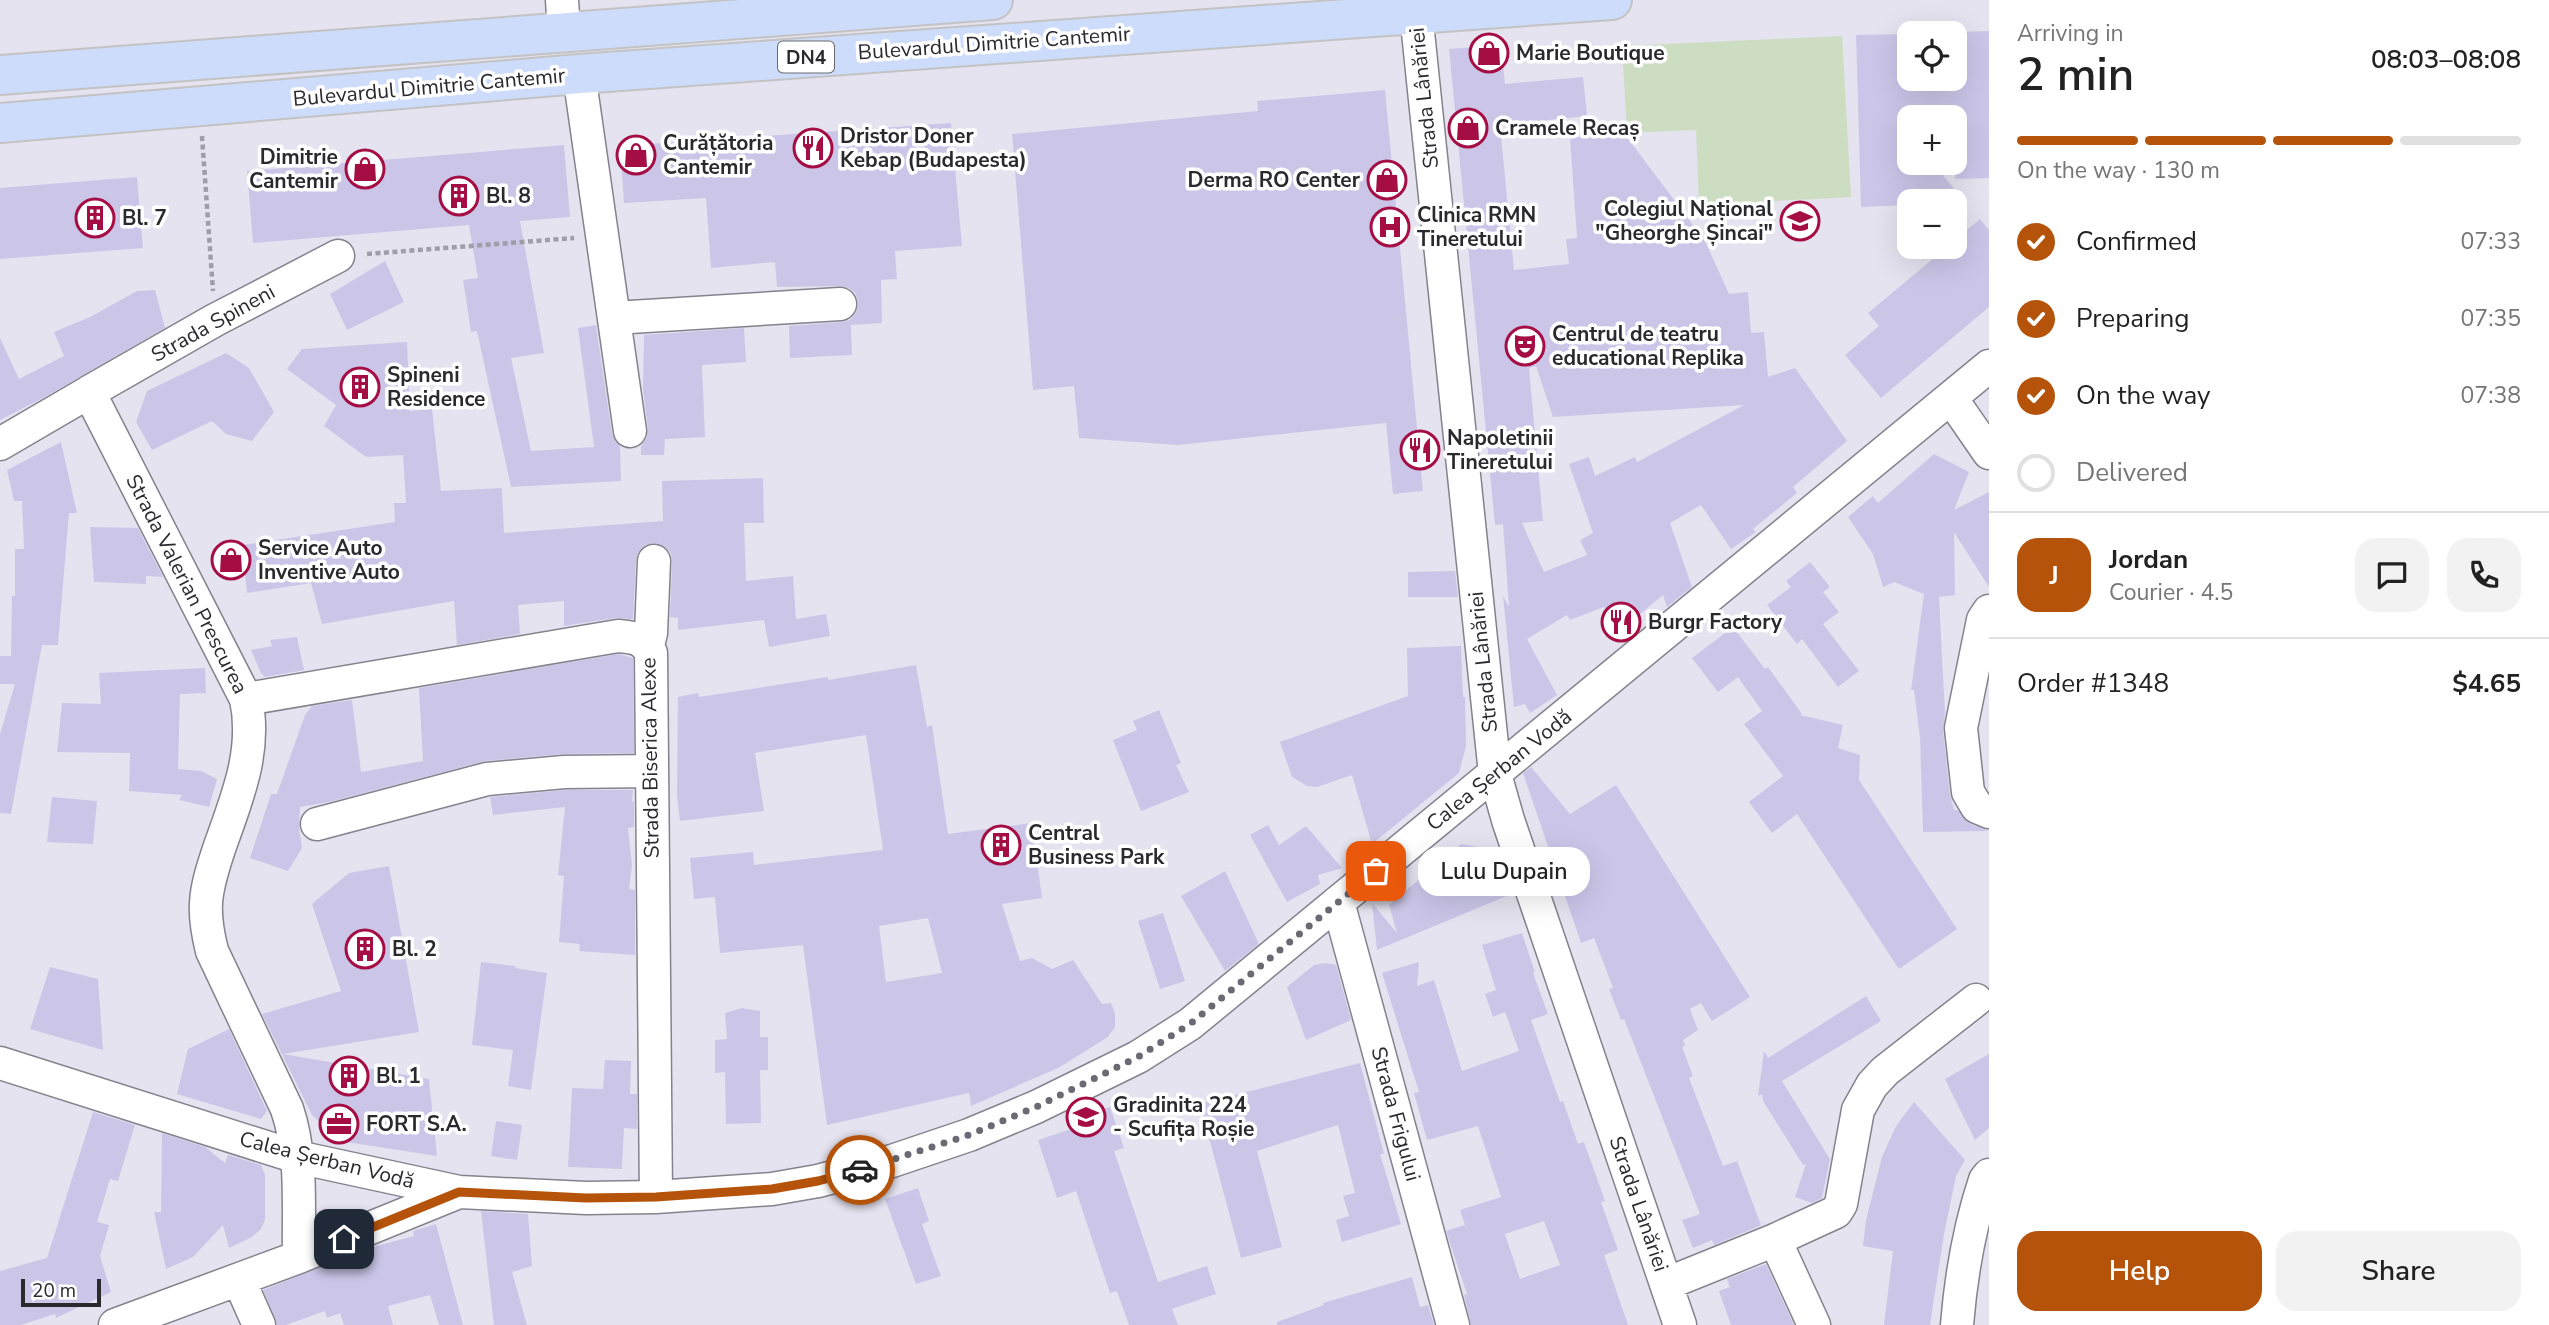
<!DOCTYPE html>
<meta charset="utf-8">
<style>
:root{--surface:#fff;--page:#f2f2f2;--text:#222;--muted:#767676;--line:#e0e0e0;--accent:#b45309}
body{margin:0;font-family:"Nunito Sans",sans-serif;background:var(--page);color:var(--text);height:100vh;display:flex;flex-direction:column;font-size:26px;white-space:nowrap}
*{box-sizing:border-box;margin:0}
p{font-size:23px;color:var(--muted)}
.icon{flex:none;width:38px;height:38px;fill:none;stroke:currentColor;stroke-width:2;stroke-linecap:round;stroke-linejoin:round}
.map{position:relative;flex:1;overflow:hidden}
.panel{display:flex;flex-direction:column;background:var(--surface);width:560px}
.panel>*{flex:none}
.tools{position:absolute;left:1897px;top:21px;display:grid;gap:14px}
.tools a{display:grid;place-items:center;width:70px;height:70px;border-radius:14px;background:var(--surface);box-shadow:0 7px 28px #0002;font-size:35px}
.scale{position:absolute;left:21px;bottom:18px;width:80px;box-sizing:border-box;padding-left:7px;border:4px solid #2a292e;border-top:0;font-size:19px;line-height:24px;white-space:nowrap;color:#2a292e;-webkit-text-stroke:5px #fff;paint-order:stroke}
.pin{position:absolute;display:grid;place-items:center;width:60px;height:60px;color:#fff;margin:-30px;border-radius:14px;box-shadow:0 4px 10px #0006}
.courier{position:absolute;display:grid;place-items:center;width:70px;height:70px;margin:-35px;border:5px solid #b45309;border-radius:50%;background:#fff;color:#222;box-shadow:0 2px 9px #0007}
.bubble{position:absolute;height:49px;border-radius:21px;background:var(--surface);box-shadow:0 7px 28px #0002;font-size:23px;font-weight:600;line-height:49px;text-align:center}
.summary em{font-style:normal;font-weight:600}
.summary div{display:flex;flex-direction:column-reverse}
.summary{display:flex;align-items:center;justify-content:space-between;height:119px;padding:0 28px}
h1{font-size:46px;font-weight:600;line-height:52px}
.bar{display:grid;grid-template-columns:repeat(4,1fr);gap:10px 7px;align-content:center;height:84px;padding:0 28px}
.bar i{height:9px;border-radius:5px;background:var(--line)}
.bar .on{background:var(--accent)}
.bar p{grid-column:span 4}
.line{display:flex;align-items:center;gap:18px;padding:0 28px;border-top:2px solid var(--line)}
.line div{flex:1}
.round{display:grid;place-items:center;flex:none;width:74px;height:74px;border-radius:21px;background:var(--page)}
ol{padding:0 28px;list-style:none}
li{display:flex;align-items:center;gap:21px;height:77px}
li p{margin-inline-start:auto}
li .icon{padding:7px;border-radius:50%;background:var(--accent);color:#fff;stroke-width:4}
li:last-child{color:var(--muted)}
li i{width:38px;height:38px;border:4px solid var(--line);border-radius:50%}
.cta{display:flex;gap:14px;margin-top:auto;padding:14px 28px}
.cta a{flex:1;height:80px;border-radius:21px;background:var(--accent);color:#fff;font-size:28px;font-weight:600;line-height:80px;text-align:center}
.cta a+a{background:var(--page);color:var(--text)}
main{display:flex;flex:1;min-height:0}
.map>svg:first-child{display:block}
</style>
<main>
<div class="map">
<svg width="1989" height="1325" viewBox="0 0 1989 1325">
<rect width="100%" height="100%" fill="#e5e3ef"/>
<path fill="#ccddc1" d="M1842,36L1851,197L1699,205L1696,130L1627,133L1622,46Z"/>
<path fill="#cbc6e8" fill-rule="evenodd" d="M1989,31V178L1955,179V117H1909V163H1933L1960,196L1926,197V201H1909V205L1861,207L1856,35L1909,34V79H1955V32Z
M1501,45L1505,84L1583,77L1587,116L1500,125L1514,270L1569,264L1566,239L1577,238L1570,138L1623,132L1705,241L1729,294L1748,292L1751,333L1764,332L1768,377L1795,368L1847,441L1793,487L1797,493L1753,529L1756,532L1731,549L1701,505L1670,523L1692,587L1667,607L1663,595L1616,634L1604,607L1570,620L1567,615L1527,639L1557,695L1530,713L1525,704L1514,707L1503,596L1509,607L1503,524L1495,525L1449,49ZM1536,366L1553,417L1744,405L1637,462L1635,457L1595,476L1589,457L1569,464L1593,533L1580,540L1587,555L1544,572L1522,523L1543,521L1529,368Z
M1385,90L1423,491L1393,494L1386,423L1178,445L1079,438L1074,386L1033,390L1012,134L1258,111L1257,101Z
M951,123L962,246L895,251L897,279L881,280L882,323L851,325L852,355L790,358L789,326L841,322L850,320L856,313L858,304L856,294L849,288L839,286L777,287L775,262L711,268L706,198L624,203L620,146Z
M564,145L570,217L520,221L544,353L511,358L531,451L594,447L578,328L596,325L612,434L620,446L621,481L511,487L477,331L471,332L463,280L478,278L469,225L253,243L247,171Z
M137,177L143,248L0,259V188Z
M1980,219L1989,230V307L1881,398L1845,355L1879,326L1868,313L1947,247H1955V240Z
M385,261L404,302L347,330L330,294Z
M155,290L165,328L41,399L0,420V338L19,379L64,356L54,332L90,317L137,291Z
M744,328L746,362L702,365L705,437L665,439L664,455H641V446L647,438L648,429L643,389L644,335Z
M407,342L410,411L432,409L441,491L502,488L504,533L663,521L662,481L763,478L764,523H744L746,581L793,576L796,619L826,614L830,636L769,647L764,620L678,630V618L670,617L672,562L671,553L664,546L655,543L645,545L638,552L636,560L633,619L615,618L564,626V601L518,605L520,634L457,645L454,601L322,624L311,583L247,593L242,545L395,522L394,503H406L403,455L366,457L324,426L336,405L287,369L302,349Z
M226,353L249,368L274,412L252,441L226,434L212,421L152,450L136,422L147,391Z
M61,442L77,513H69L58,645H42L11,814L0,813V734L15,684H0V656H11L12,596H15V549H24L22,501H14L7,470Z
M1934,454L1969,472L1954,510L1989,492V587L1954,532L1955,595L1939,597L1945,713L1943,730L1950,795L1954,810H1958L1970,824L1989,831L1923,832L1920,738L1914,690H1911L1924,594L1894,582L1883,587L1873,554L1848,517L1873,496L1878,503Z
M90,527L138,528L163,577L146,576V584L94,582Z
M1810,562L1830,587L1823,592L1839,612L1823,624L1859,671L1838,687L1802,639L1797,644L1767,605L1791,587L1786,581Z
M1455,571L1458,597H1408V572Z
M1733,627L1765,669L1768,667L1802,714L1800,715L1843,725L1838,748L1860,755L1859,780L1957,929L1899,969L1797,814L1772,833L1749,802L1783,776L1744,724L1762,711L1738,677L1718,692L1692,658Z
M297,637L304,670L265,677L261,673L251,650L272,646L270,640Z
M1461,646L1463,697H1465L1466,746L1459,773L1372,844L1352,775L1317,787L1307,786L1292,777L1280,742L1408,696L1407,648Z
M619,654L633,658L634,753L562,754L485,761L329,802L300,807L299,828L302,848L288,871L250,858L271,794H277L305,715L312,706L352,700L361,772L423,761L419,688Z
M916,665L927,727L932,725L948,834L1032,823L1042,898L1002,904L1020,961L1032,958L1052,969L1073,960L1102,1004L1111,1003L1115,1013V1027L1108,1037L1058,1068L971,1106L969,1093L827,1125L803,945L720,953L715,897L694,899L690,858L753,852L754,865L883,850L866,735L755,753L764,811L680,821L677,796L678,697L698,693L699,697L828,677V680ZM928,918L942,973L886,982L879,926Z
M205,668L206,693L180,694L178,769L201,771L217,779L209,807L179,800L182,795L129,791L130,753L57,752L62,703L101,704L99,673Z
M1159,710L1181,763L1176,765L1189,792L1141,811L1113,740L1137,730L1133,721Z
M1531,767L1570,814L1616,785L1750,997L1712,1021L1701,1003L1690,1009L1698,1030L1683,1040L1685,1046L1682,1047L1693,1076L1689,1078L1723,1166L1737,1161L1761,1225L1757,1227L1714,1245L1712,1240L1693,1248L1682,1220L1700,1214L1624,1019L1621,1020L1609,989L1613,988L1594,938L1581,943L1523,773Z
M565,790H633L632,802L634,801V827L628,828L632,865L629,889L635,890V955L579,951L580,944L559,942L564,876L558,875L565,807L493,815L490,797Z
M52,797L97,801L93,844L47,842Z
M1268,825L1279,845L1306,826L1342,868L1318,875L1320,884L1287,902L1250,835Z
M1461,844L1490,849L1500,864L1509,895L1377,950L1372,903L1397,933L1389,905Z
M389,866L419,1032L283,1054L429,1079L437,1156L340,1141L312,1115L262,1014L341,991L312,904L349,873Z
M1225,871L1259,944L1225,971L1181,896Z
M1163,913L1185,981L1160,989L1138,921Z
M1522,933L1535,972L1533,973L1548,1014L1531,1020L1560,1102L1563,1101L1578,1144L1584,1142L1605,1201L1601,1202L1618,1250L1604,1255L1628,1325H1471L1464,1295L1467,1294L1446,1231L1465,1225L1460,1210L1501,1197L1478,1126L1427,1140L1414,1093L1419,1092L1382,973L1419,962L1417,986L1434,980L1462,1071L1519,1051L1505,1012L1493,1017L1485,994L1496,990L1482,945ZM1544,1221L1560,1265L1520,1279L1505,1234Z
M481,962L515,966V968L547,973L531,1090L508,1086L513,1050L472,1045Z
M1325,963L1336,965L1351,1020L1306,1040L1287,987L1314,965Z
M50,967L98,979L103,1050L30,1029Z
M1866,996L1881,1021L1782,1081L1830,1159L1822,1198L1812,1203L1795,1197L1806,1164L1803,1165L1763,1101L1762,1094L1758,1096L1764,1051L1768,1058Z
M742,1008L760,1011V1037H768V1070H760L761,1123L726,1124L725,1072L715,1073V1040L727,1039L725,1013Z
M229,1029L267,1111L261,1119L177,1094L188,1049Z
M1989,1054V1128L1975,1140L1945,1079Z
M605,1060L631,1061L630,1094H637V1129L624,1128L622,1169L568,1167L572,1088L603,1089Z
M1360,1063L1384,1154H1380L1401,1224L1342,1242L1336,1220L1349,1216L1343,1196L1355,1193L1338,1125L1257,1151L1282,1247L1241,1258L1200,1104Z
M1914,1102L1965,1160L1956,1176L1944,1234L1930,1325H1884L1893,1251L1863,1246L1866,1220L1882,1157L1896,1126Z
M1110,1107L1124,1148L1114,1151L1158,1282L1207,1266L1216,1294L1172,1309L1178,1325H1129L1117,1291L1110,1293L1076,1191L1057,1198L1038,1140L1080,1126L1078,1118Z
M93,1112L135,1125L118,1181L110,1179L97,1222L109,1225L100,1256L111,1292L56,1318L55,1314L21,1325H0V1271L47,1258Z
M496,1121L522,1125L517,1160L491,1156Z
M162,1133L205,1147L225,1163L228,1155L261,1165L265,1175V1220L261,1229L252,1237L229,1248L223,1225L193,1257L166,1269L154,1212H161Z
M918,1188L929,1221L922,1224L941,1276L916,1284L885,1199Z
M481,1211L528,1214L532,1266L512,1272L527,1325H494Z
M436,1224L463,1325H439L430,1295L388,1306L393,1325H344L340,1313L327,1318L325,1311L286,1325H277L263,1290L373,1247L414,1236L413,1231Z
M1766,1264L1794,1325H1731L1719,1291L1730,1287L1727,1279Z
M1412,1277L1420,1307L1428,1305L1434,1325H1277V1322L1324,1305L1323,1303Z"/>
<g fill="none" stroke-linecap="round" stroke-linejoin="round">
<defs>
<path id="minor" d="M562,0L564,32
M1416,13L1495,774L1508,820L1680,1325
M579,74L630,431
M614,318L840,304
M89,392L215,320L338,256
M1951,398L1989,453
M0,444L89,392L246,699C257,751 237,798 220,846C214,864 207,884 206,903C205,920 208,935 212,951L287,1109C303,1156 298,1208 299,1257
M1989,611L1983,620L1961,728L1968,792L1977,807L1989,812
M648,645L651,633L654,561
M246,699L618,636C633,637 644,638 651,653L656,1197
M317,824L487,779L564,772L652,771
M1338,902L1453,1325
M0,1063L297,1157L459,1192L586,1198L656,1197L772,1189L818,1181L892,1161L969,1135L1036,1107L1138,1057L1190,1024L1989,366
M1775,1240L1814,1325
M239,1280L259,1325
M1666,1284L1775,1240L1836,1212L1841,1204L1858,1110L1872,1085L1885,1071L1976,1000
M115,1325L299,1257L459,1192
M1957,1325C1961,1275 1969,1228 1985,1180L1989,1175"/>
<path id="major" d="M0,75L993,0
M0,123L579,74L1612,0"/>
</defs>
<use href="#minor" stroke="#84828d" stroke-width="35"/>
<use href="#major" stroke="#c3c3c4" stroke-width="42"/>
<path stroke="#9f9da7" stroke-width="4.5" stroke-dasharray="5 3.5" stroke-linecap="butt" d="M202,136L213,291
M367,254L574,238"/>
<use href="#minor" stroke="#fff" stroke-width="32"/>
<use href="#major" stroke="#cddcfb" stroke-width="38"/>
</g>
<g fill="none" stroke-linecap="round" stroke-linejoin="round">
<path stroke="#6b6a72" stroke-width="7" stroke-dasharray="0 12.6" d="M860,1170L969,1135L1036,1107L1138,1057L1190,1024L1376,871"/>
<path stroke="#b45309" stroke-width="9" d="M344,1239L459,1192L586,1198L656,1197L772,1189L818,1181L860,1170"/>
</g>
<defs>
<symbol id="shop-ring" viewBox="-11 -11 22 22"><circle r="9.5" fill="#fff" stroke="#a50e45" stroke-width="1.5"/><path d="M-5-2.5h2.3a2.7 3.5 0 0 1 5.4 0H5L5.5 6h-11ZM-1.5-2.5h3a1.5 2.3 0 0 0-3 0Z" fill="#a50e45"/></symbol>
<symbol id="restaurant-ring" viewBox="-11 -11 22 22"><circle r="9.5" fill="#fff" stroke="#a50e45" stroke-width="1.5"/><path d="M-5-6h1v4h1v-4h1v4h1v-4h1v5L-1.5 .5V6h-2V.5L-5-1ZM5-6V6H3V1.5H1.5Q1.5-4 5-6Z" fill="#a50e45"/></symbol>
<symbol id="building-ring" viewBox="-11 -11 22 22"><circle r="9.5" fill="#fff" stroke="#a50e45" stroke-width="1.5"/><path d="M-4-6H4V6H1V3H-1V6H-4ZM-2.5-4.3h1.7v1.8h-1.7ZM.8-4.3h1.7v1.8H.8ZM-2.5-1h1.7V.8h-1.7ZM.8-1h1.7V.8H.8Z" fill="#a50e45"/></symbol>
<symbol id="school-ring" viewBox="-11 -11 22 22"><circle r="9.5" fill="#fff" stroke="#a50e45" stroke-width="1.5"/><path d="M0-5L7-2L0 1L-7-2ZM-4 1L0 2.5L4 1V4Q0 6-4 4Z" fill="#a50e45"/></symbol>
<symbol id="hospital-ring" viewBox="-11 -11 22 22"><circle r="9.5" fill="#fff" stroke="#a50e45" stroke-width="1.5"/><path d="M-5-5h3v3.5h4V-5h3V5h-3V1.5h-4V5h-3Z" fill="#a50e45"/></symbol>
<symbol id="theatre-ring" viewBox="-11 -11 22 22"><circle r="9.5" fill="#fff" stroke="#a50e45" stroke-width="1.5"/><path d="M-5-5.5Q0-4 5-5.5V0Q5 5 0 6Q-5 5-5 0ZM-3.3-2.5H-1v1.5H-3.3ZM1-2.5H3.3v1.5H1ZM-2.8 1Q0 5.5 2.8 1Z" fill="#a50e45"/></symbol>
<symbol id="office-ring" viewBox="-11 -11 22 22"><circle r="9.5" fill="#fff" stroke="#a50e45" stroke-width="1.5"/><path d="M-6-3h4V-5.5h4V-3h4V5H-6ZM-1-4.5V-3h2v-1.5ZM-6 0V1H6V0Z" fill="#a50e45"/></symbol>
</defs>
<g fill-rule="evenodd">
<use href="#shop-ring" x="1467" y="31" width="44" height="44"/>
<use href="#shop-ring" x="1446" y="106" width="44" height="44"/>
<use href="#restaurant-ring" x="791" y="126" width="44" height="44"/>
<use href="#shop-ring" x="614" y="133" width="44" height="44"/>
<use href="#shop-ring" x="343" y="147" width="44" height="44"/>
<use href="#shop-ring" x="1365" y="158" width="44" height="44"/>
<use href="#building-ring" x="437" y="174" width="44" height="44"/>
<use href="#building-ring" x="73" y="196" width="44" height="44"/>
<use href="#school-ring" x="1778" y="199" width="44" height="44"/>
<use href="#hospital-ring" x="1368" y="205" width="44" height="44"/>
<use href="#theatre-ring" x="1503" y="324" width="44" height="44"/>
<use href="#building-ring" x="338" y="365" width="44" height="44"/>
<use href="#restaurant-ring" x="1398" y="428" width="44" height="44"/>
<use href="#shop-ring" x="209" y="538" width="44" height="44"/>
<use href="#restaurant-ring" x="1599" y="600" width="44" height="44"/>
<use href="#building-ring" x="979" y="823" width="44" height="44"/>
<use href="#building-ring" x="343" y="927" width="44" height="44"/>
<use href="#building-ring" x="327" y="1054" width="44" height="44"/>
<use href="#school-ring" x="1064" y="1095" width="44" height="44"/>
<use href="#office-ring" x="317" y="1102" width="44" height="44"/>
</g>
<g text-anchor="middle" stroke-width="7" stroke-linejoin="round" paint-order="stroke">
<rect fill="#fff" stroke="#6a696d" stroke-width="2" x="778" y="41.5" width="56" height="31" rx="5"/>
<g font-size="19" font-weight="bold" fill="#2a292e">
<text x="806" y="64">DN4</text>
</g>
<g font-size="21" fill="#2a292e" stroke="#fff">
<text transform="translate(994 43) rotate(-4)" y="7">Bulevardul Dimitrie Cantemir</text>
<text transform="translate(429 87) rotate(-5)" y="7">Bulevardul Dimitrie Cantemir</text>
<text transform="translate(1424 98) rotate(-96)" y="7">Strada Lânăriei</text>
<text transform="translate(213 323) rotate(-29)" y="7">Strada Spineni</text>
<text transform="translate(187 584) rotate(63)" y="7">Strada Valerian Prescurea</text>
<text transform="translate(1483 662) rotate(-96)" y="7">Strada Lânăriei</text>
<text transform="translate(650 758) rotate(-91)" y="7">Strada Biserica Alexe</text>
<text transform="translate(1499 770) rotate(-39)" y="7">Calea Șerban Vodă</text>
<text transform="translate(1396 1114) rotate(75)" y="7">Strada Frigului</text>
<text transform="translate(327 1160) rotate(14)" y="7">Calea Șerban Vodă</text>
<text transform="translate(1639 1204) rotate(71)" y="7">Strada Lânăriei</text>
</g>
<g font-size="21" font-weight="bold" fill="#2a292e" stroke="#fff" text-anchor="start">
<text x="1516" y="60">Marie Boutique</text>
<text x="1495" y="135">Cramele Recaș</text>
<text x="840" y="143">Dristor Doner<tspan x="840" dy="24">Kebap (Budapesta)</tspan></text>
<text x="663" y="150">Curățătoria<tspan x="663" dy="24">Cantemir</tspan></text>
<text x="338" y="164" text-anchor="end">Dimitrie<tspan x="338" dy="24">Cantemir</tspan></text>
<text x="1360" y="187" text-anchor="end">Derma RO Center</text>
<text x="486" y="203">Bl. 8</text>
<text x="1773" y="216" text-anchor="end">Colegiul Național<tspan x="1773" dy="24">"Gheorghe Șincai"</tspan></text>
<text x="1417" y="222">Clinica RMN<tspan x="1417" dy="24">Tineretului</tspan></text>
<text x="122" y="225">Bl. 7</text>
<text x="1552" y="341">Centrul de teatru<tspan x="1552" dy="24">educational Replika</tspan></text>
<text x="387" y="382">Spineni<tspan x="387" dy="24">Residence</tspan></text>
<text x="1447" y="445">Napoletinii<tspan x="1447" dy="24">Tineretului</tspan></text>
<text x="258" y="555">Service Auto<tspan x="258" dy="24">Inventive Auto</tspan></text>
<text x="1648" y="629">Burgr Factory</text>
<text x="1028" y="840">Central<tspan x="1028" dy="24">Business Park</tspan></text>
<text x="392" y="956">Bl. 2</text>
<text x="376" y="1083">Bl. 1</text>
<text x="1113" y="1112">Gradinita 224<tspan x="1113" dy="24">- Scufița Roșie</tspan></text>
<text x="366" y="1131">FORT S.A.</text>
</g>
</g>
</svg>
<div class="tools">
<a><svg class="icon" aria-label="locate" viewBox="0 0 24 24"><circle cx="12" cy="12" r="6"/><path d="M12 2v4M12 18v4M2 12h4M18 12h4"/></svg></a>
<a>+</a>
<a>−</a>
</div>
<div class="scale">20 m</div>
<div class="pin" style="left:1376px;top:871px;background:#ea580c"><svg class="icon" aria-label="bag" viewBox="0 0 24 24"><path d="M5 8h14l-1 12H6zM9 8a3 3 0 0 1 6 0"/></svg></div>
<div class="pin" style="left:344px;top:1239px;background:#1f2937"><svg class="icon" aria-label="home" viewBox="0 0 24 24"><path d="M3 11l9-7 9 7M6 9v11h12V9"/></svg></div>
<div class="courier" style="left:860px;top:1170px"><svg class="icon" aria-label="car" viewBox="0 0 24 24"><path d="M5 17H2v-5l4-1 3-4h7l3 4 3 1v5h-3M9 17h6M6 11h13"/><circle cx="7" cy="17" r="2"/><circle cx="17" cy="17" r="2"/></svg></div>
<div class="bubble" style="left:1418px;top:847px;width:172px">Lulu Dupain</div>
</div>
<section class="panel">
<div class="summary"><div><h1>2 min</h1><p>Arriving in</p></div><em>08:03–08:08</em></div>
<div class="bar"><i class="on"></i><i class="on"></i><i class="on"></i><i></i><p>On the way · 130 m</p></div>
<ol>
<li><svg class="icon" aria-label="check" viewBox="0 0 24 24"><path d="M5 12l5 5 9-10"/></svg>Confirmed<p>07:33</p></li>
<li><svg class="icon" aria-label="check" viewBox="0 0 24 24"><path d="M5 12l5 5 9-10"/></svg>Preparing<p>07:35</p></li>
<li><svg class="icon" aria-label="check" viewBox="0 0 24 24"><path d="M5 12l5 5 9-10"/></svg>On the way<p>07:38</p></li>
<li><i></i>Delivered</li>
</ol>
<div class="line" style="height:126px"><b class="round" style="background:var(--accent);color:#fff">J</b><div><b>Jordan</b><p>Courier · 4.5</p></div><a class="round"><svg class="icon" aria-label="chat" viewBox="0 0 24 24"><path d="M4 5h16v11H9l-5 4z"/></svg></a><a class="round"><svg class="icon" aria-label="phone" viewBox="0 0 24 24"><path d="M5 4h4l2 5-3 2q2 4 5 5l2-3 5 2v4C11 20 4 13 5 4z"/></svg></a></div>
<div class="line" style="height:91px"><div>Order #1348</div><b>$4.65</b></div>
<div class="cta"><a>Help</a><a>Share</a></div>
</section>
</main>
